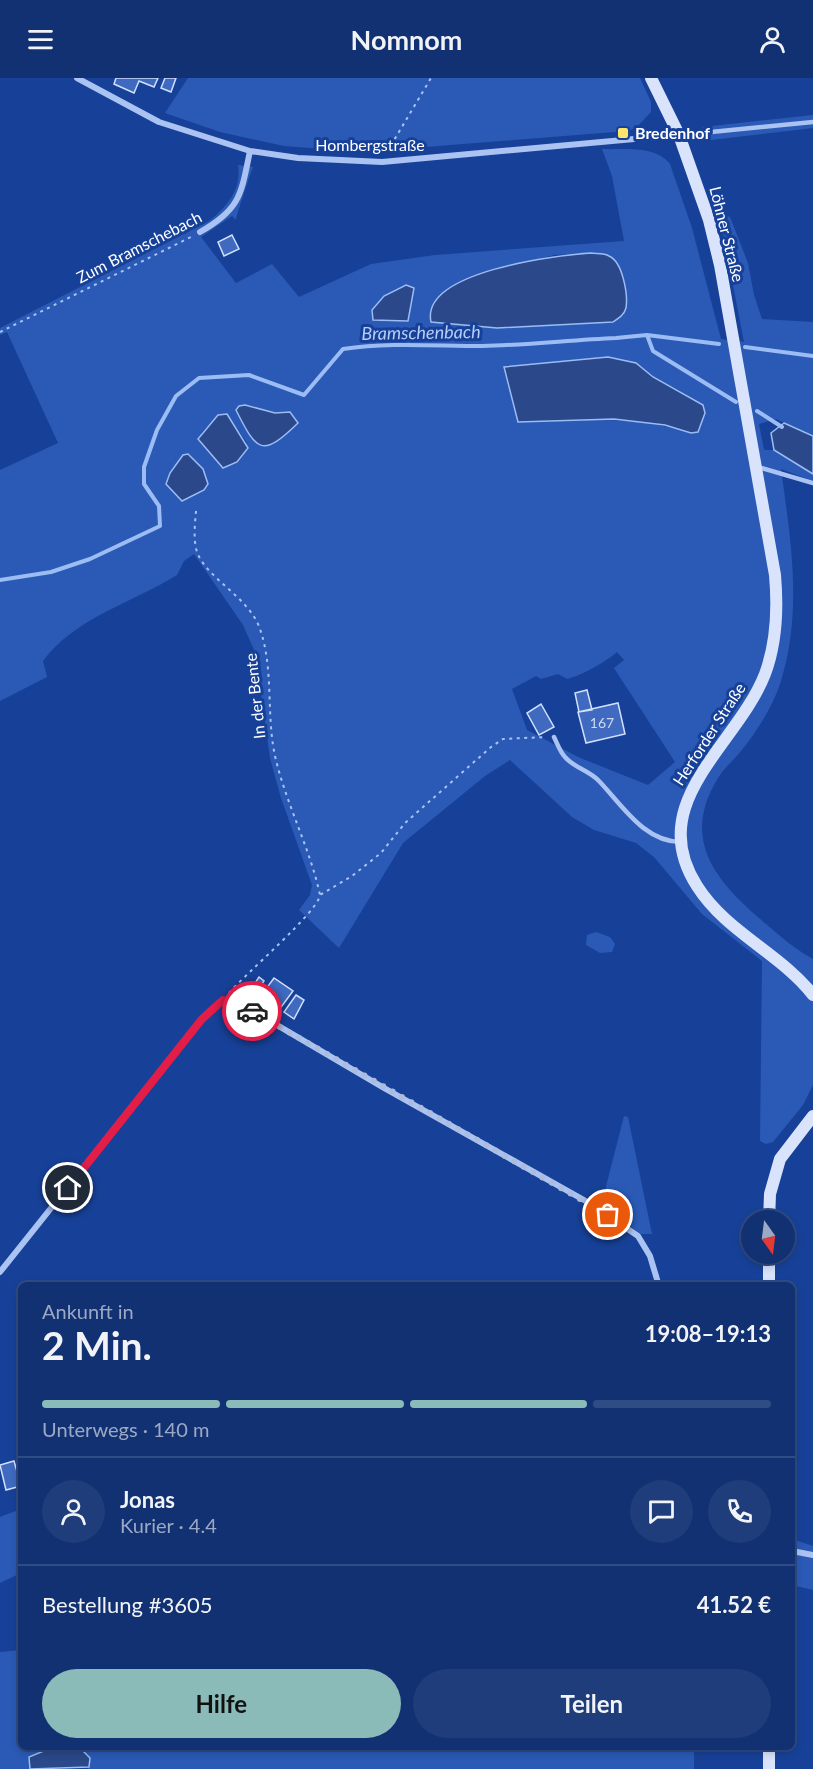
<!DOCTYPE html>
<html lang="de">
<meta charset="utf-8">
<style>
:root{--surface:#113172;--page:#1e3d7a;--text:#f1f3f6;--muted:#9ca9c4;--line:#304c84;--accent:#8bbbb9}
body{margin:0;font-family:Lato,sans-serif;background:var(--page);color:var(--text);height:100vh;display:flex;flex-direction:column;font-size:22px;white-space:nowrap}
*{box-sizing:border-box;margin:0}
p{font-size:20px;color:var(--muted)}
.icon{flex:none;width:33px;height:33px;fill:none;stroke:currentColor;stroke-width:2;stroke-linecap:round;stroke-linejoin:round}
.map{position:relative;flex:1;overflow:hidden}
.drawer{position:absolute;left:18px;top:1204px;width:777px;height:468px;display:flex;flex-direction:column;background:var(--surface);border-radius:9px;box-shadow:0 3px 9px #0003,0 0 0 2px var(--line)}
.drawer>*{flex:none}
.needle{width:39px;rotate:166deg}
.buttons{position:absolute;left:741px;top:1132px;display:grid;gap:12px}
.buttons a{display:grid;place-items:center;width:54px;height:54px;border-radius:50%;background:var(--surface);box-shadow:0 3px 9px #0003,0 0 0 2px var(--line);font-size:30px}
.pin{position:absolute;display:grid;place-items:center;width:51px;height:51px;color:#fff;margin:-26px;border:3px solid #fff;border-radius:50%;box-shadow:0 2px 6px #0007}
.courier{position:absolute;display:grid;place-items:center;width:60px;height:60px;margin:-30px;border:4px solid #e11d48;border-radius:50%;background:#fff;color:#222;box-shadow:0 2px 8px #0007}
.headline em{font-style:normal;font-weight:700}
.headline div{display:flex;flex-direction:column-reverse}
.headline{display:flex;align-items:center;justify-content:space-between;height:102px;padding:0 24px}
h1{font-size:39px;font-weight:700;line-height:45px}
.bar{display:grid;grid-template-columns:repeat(4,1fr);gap:9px 6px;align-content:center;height:72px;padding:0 24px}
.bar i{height:8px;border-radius:4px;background:var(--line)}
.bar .selected{background:var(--accent)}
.bar p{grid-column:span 4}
.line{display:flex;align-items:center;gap:15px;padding:0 24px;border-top:2px solid var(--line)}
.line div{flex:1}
.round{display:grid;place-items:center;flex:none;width:63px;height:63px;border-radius:32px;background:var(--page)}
.primary-button{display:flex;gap:12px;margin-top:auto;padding:12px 24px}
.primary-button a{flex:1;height:69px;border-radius:36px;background:var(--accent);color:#111;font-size:24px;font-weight:700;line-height:69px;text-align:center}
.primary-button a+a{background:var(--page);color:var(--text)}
header{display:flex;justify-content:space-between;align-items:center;height:78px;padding:0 24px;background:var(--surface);font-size:27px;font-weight:700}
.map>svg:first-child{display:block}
</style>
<header><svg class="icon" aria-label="menu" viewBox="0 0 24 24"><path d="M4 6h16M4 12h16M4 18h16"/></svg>Nomnom<svg class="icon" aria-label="person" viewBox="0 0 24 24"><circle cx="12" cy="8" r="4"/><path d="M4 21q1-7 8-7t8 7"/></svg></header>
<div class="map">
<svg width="813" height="1691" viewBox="0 0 813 1691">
<rect width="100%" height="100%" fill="#174198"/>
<path fill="#2a5ab6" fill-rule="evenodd" d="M188,0H640L651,24V34L636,50L627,53L363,74L284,68L220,54L165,35Z
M813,37V50L703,63V49Z
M602,71C624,72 655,67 670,86L692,150L721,261L744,264L720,140L723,137L730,139L748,185L754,217L762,241L813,244V358L776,341L759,346L764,372H774L813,396V403L781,391C791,464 803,534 780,606C772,630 757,653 741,673C734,682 724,690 718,700C679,763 718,806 766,846C781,859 795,871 813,881V1007L803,1027L786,1048L773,1064L766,1066L760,1063L762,883L702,836L654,779L636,765L594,752L572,739L510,682L485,698L403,765L339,870L299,832L310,817L312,807L281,720L270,680L255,574L243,547L194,476L184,483L177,497C132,525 76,539 43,583L47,599L0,623V392L58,365L7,254L0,257V250L209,143C227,129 242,111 238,87L253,89C251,94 236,138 236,142L232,138L201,159L236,205L272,186L299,219L371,186L435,177L624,163L612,98ZM590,175L609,178L613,244L497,250L467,200L554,177ZM609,279L636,285L653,299L680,313L691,355C634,337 577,342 518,344L565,283ZM246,327L275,335L289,334L296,341L293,350L273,366ZM227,336L247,365L239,380L201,355L218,337ZM617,574L624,582L614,590L675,684L648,707L578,679L527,652L512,611L536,598L541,601L558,596L567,601C581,598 607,583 617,574Z
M596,854L610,859L615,866L612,874L600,875L586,867L587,857Z
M624,1038L628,1039L652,1156H641L601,1128Z
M21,1431V1495L0,1505V1439Z
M792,1461L813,1468V1512L792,1507Z
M21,1572L19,1628L21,1629V1670H51L29,1687L30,1691H0V1574Z
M72,1670H694V1691H88L82,1672Z"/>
<path fill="#2a488a" stroke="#9cbcf4" stroke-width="1.5" d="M591,175C596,176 604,175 609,178C623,184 628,217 626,230C624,237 619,240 613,244L497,250L431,244C420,193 559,177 591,175Z
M406,207L414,210L408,243L373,242L372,232L384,218Z
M608,279L636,285L653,299L703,327L705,335L698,354L691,355L665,347L614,341L518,344L504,289Z
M245,327L275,335L290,334L298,345C262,380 257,374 236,332L239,328Z
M227,336L248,370L237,384L223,390L198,361L218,337Z
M784,345L813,358V396L774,372L771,355Z
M188,376L203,391L208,406L204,412L182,423L166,406L170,395L183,377Z
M51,1670L82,1672L90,1680L89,1689L30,1691L29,1679Z"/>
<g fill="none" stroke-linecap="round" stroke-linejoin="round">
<path stroke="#9cbcf4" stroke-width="4" d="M647,257L653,273L736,324
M745,269L813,278
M757,333L782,349
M0,502L51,494L90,481L160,448L159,428L144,406V389L157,352L176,318L199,300L249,297L304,317L343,271C390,264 435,268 482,268C527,267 571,262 616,260L647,257L719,266"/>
</g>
<path fill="#3f6abf" stroke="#d1e0fc" stroke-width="1.5" d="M116,0H158L154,9L139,3L134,15L114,6Z
M165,0H176L171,14L161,10Z
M232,157L239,171L224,178L218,164Z
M587,612L592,632L579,634L575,615Z
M618,625L625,656L586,665L578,634Z
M541,626L554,649L539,657L527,635Z
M259,899L264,903L261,907L266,911L274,900L293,913L279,932L251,911Z
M296,917L304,922L294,941L284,934Z
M14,1383L21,1408L6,1412L0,1387Z"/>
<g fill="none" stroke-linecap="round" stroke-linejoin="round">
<path stroke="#aac3f2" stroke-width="2" stroke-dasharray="3 4.5" stroke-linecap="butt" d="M387,74L431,0
M0,254L193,158
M196,433C195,446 193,461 197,474C207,501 249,519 260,551C274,591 266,637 275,678C286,726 310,770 320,817
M229,915C245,896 318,834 320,817L352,798L381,775L405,745L491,669L503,661L546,659"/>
<path stroke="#aac3f2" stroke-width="4.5" d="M681,57L813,44
M758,389L813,405
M554,659C557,665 560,674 565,679C574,690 589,692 599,703C622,727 644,764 681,764"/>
<path stroke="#aac3f2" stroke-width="6" d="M77,0L159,44L250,73L298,80L382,84L678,57
M200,154C241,131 241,116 250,73
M0,1194L202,941L223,922L248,930L384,1010L591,1126L638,1158L650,1178L659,1208
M792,1473L813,1477"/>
<path stroke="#d9e4fc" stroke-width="12" d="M651,0L679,57L709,142L720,187L775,497C778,531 777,564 765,596C737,668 643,724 697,808C726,854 780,875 813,917
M769,1143L770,1116L780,1081L813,1038
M769,1176V1208
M769,1691V1670"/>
</g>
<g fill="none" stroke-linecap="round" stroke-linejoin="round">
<path stroke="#aebcdb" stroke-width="6" stroke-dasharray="0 10.8" d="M252,933L608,1137"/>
<path stroke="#e11d48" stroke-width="8" d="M68,1110L202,941L223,922L252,933"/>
</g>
<rect fill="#ffe46b" stroke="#174198" stroke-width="2" x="617" y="49" width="12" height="12" rx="3"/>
<g text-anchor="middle" stroke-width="6" stroke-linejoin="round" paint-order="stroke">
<g font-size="14" fill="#cfdaef">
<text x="602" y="650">167</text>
</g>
<g font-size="16" font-weight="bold" fill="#fff" stroke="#174198" text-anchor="start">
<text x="635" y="61">Bredenhof</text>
</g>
<g font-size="16" fill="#fff" stroke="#174198">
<text x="370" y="73">Hombergstraße</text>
<text transform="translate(727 156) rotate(76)" y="6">Löhner Straße</text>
<text transform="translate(139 169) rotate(-27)" y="6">Zum Bramschebach</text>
<text transform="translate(255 618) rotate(-96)" y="6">In der Bente</text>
<text transform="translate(709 656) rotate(-57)" y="6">Herforder Straße</text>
</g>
<g font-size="18" font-style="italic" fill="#b6cdf8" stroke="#174198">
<text transform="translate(421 255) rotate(-1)" y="6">Bramschenbach</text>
</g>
</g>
</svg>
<div class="buttons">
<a><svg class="needle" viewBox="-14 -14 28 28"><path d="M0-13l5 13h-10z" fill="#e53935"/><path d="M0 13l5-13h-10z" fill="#9ca9c4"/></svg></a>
</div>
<div class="pin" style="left:608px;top:1137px;background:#ea580c"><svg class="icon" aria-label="bag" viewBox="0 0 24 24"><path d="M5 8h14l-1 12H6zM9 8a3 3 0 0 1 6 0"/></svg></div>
<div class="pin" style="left:68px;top:1110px;background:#1f2937"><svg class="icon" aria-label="home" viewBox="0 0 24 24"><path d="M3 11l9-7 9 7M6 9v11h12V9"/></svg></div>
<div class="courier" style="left:252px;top:933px"><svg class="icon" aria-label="car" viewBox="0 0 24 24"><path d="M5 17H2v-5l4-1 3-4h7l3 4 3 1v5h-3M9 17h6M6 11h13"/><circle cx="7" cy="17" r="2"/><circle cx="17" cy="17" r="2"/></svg></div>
<section class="drawer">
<div class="headline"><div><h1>2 Min.</h1><p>Ankunft in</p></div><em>19:08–19:13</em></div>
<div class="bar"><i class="selected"></i><i class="selected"></i><i class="selected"></i><i></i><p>Unterwegs · 140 m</p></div>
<div class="line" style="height:108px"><a class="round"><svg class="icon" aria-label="person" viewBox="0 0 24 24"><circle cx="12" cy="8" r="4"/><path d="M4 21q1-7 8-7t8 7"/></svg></a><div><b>Jonas</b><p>Kurier · 4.4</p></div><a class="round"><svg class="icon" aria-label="chat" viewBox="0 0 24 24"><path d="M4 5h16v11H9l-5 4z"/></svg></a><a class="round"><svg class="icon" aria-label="phone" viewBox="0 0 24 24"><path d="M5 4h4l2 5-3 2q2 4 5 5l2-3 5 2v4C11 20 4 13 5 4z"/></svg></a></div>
<div class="line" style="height:78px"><div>Bestellung #3605</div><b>41.52 €</b></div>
<div class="primary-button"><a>Hilfe</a><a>Teilen</a></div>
</section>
</div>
